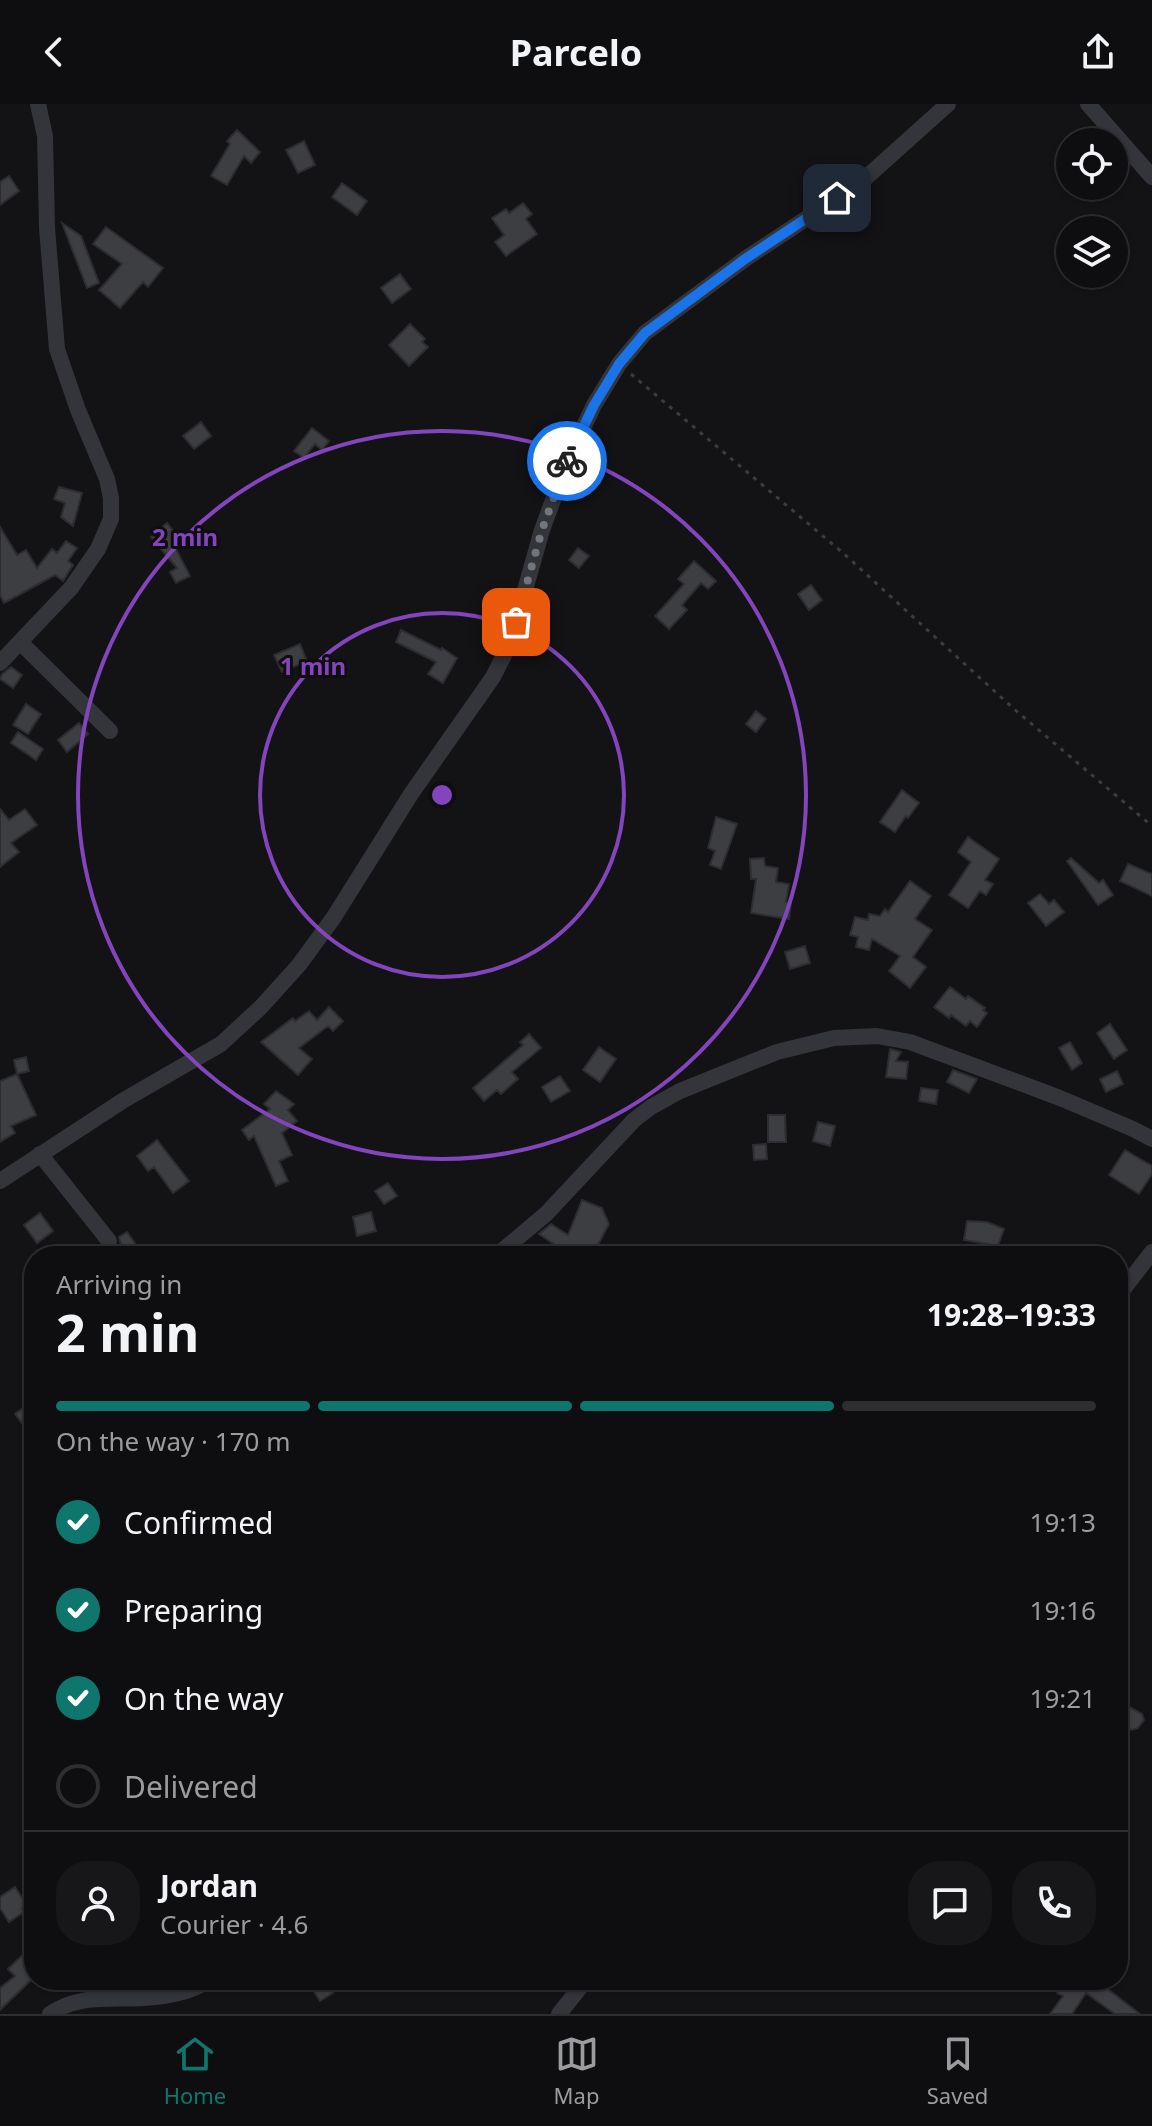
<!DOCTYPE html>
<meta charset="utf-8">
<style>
:root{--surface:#0e0e10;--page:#171719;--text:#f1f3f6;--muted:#9b9c9f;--line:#2e2e30;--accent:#0f766e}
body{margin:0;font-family:"Noto Sans",sans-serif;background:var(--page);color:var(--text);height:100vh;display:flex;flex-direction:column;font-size:30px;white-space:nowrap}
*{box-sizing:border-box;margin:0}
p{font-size:26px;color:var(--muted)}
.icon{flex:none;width:44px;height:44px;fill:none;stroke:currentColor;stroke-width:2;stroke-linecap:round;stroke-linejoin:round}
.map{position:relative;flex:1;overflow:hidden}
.panel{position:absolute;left:24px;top:1142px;width:1104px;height:744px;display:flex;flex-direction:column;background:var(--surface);border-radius:32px;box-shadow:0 2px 6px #0004,0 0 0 2px var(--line)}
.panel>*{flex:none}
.controls{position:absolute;left:1056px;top:24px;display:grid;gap:16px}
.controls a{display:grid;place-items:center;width:72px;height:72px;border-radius:50%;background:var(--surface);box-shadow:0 2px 6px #0004,0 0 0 2px var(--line);font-size:40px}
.pin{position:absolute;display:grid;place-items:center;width:68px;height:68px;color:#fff;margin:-34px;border-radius:16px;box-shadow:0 4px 12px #0006}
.courier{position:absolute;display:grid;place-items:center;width:80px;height:80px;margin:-40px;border:6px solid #1a73e8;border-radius:50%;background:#fff;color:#222;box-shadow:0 2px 10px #0007}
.headline em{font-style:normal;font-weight:700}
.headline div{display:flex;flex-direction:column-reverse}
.headline{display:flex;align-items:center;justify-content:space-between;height:136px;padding:0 32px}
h1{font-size:52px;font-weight:700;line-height:60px}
.bar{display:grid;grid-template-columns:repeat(4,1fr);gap:12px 8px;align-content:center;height:96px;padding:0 32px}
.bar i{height:10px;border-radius:6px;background:var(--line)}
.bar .on{background:var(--accent)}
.bar p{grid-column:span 4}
.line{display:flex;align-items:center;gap:20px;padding:0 32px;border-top:2px solid var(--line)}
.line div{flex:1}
.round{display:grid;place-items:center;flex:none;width:84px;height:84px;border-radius:32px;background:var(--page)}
ol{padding:0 32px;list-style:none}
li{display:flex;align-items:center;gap:24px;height:88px}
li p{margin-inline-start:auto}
li .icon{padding:8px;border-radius:50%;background:var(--accent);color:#fff;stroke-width:4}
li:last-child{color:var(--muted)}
li i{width:44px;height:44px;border:4px solid var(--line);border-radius:50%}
header{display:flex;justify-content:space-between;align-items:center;height:104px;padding:0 32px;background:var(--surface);font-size:36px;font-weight:700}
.dock{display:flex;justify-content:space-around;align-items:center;height:112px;border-top:2px solid var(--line);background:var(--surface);font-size:22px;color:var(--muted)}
.dock a{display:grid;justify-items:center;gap:4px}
.dock .on{color:var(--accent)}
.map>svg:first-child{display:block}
</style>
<header><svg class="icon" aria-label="back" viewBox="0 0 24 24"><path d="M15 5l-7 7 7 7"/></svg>Parcelo<svg class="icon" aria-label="share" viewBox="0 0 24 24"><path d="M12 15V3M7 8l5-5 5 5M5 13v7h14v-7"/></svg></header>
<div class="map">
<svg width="1152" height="1910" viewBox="0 0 1152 1910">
<rect width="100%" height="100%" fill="#131315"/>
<path fill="#3c3e42" stroke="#2d2d31" stroke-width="2" d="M237,26L260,48L251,59L244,52L227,81L211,72L230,40L227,37Z
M304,37L315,61L298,69L286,46Z
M9,72L19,87L0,101V78Z
M342,79L367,97L357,111L332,93Z
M523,99L532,110L526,115L537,130L506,152L495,138L504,131L492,114L506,105L509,109Z
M62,119L81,132L99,179L87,184Z
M106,123L163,164L148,183L143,178L120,204L99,186L122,160L93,140Z
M400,170L411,185L392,199L381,184Z
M410,220L425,235L422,238L428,243L409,262L389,241Z
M201,318L211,332L194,345L183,332Z
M312,324L329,337L322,346L315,340L304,354L294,347Z
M59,383L82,389L73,422L61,413L65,399L54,395Z
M167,419L183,439L176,445L190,472L176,479L170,468L177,464L151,433Z
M0,423L17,451L26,446L37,464L52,445L57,449L66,437L77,444L68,457L73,461L63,477L55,471L4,499L0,491Z
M578,444L589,452L579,464L569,456Z
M694,457L716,477L708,485L701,479L682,501L687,506L669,525L655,512L684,480L678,475Z
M811,481L822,496L809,506L798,490Z
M401,526L441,546L442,544L457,554L443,579L428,570L436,558L396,538Z
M300,540L307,557L282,568L274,551Z
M11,563L22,571L13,584L0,575L2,570Z
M26,600L41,610L28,630L13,621Z
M756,607L766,615L756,628L746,620Z
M79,619L88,630L67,648L58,636Z
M18,628L43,645L36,656L11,639Z
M902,686L919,699L908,714L906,712L895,728L880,718Z
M0,705L9,716L25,705L37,721L11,739L19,748L0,763Z
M716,713L737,720L721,765L710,761L715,747L708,744Z
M968,733L999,755L985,776L993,780L986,791L980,787L968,804L949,791L971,758L958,748Z
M764,754L765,762L778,764L776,778L789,780L786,798L791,799L789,815L751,809L756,775H751L750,755Z
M1071,754L1099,779L1103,776L1113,791L1098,801L1067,757Z
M1128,760L1152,770V792L1120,777Z
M910,777L931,792L915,815L932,826L913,853L926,863L910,884L889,867L900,852L872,835L869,846L856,843L858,833L850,831L855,813L868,816L869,810L880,812L885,805L888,808Z
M1040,790L1049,800L1054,796L1064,808L1046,822L1028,799Z
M805,842L810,859L790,865L785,848Z
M950,883L966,895L968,892L985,904L983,906L987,909L977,923L970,917L966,922L951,911L949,914L934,903Z
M329,903L343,917L333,927L328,922L299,944L312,955L298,971L261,938L293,914L295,917L309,907L317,916Z
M1110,920L1127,946L1114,955L1097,929Z
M529,930L541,944L512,968L518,975L501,990L497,986L484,997L473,984L523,941L520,938Z
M1070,938L1082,959L1072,966L1059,944Z
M599,943L616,955L600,978L583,966Z
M890,945L901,948L896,957L908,958L906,975L886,973Z
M26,953L29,967L17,970L14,956Z
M953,966L977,975L969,989L947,978Z
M1117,967L1123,980L1106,988L1100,975Z
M17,970L36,1011L11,1022L15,1029L0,1038V977Z
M560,972L570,987L551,998L542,983Z
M921,984L938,986L936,1000L919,997Z
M276,987L294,1000L288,1006L297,1017L282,1029L292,1051L279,1057L288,1077L276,1082L254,1032L249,1036L242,1026L270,1005L264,1000Z
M768,1011H785L786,1038H768Z
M818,1018L835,1022L830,1042L813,1037Z
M157,1036L189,1077L173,1089L154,1063L148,1067L137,1052Z
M766,1040L767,1055L754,1056L753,1041Z
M1125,1046L1152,1062V1070L1139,1090L1109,1071Z
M388,1079L397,1092L384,1100L375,1087Z
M582,1096L602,1104L609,1120L592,1152L578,1147L575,1152H552L558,1143L539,1130L551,1120L568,1131Z
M371,1108L376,1127L357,1132L353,1113Z
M40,1109L53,1127L37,1139L24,1121Z
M967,1117L987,1118L1004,1125L997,1144L987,1140L964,1136Z
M127,1128L144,1152H129L120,1138L119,1133Z
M27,1301L34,1310V1335L15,1310Z
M1118,1597L1142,1610L1144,1616L1138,1624L1132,1626L1118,1620Z
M15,1783L27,1801L22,1805L24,1808L9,1818L0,1804V1793Z
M34,1840V1873L0,1906V1884L15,1872L8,1865Z
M322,1876H324L333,1889L320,1897L311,1883Z
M1066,1876H1096L1140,1910H1115L1086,1889L1072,1910H1050L1063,1892L1057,1889Z"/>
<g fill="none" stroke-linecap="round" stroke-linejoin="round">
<path stroke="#393c41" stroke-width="3" stroke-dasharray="4 6" stroke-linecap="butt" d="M631,270L843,449L1014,605L1152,722"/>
<path stroke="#33353a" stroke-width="16" d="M1088,0L1152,73
M20,538L110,627
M0,559L71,484L98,445L111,415V394L107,375L78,306L57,245L47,124L45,32L38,0
M40,1050L109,1137
M0,1077L124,996L221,940L261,903L299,861L334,813L411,690L493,573L510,539L542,426L567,358L594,301L619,260L645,229L745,155L860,79L948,0
M496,1152L546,1110L634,1016L651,1003L680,987L777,948L834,934L877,932L910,938L1060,994L1133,1025L1152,1035
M1118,1192L1152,1148
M50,1910C78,1890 110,1896 143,1894C166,1893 191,1888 210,1876
M559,1910L586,1876"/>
</g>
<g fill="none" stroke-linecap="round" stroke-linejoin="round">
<path stroke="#71757e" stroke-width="8" stroke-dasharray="0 14.4" d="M516,518L542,426L567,357"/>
<path stroke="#1a73e8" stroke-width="10" d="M567,357L594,301L619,260L645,229L745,155L837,94"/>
</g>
<g fill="none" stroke="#8345bd" stroke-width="4">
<circle cx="442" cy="691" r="182"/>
<circle cx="442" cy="691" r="364"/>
</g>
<circle cx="442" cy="691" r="12" fill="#8345bd" stroke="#0e0e0f" stroke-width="4"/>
<g font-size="24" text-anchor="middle" font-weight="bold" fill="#8345bd" stroke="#0e0e0f" stroke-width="6" stroke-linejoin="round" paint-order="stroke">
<text x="185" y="442">2 min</text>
<text x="313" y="571">1 min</text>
</g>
</svg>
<div class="controls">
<a><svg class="icon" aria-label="locate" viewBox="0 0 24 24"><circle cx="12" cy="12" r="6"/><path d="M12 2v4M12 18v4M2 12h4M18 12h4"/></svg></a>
<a><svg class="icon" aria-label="layers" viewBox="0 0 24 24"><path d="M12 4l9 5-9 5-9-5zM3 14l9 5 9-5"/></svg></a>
</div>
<div class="pin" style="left:516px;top:518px;background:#ea580c"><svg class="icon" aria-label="bag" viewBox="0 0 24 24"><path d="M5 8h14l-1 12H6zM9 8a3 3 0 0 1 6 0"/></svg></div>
<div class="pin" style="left:837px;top:94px;background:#1f2937"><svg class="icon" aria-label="home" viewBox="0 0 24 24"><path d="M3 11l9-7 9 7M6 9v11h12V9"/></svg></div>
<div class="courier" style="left:567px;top:357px"><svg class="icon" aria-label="bike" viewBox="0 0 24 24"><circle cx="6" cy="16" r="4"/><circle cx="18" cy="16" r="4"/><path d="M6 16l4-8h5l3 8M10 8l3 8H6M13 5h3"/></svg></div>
<section class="panel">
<div class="headline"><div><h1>2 min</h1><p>Arriving in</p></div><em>19:28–19:33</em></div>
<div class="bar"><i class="on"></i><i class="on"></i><i class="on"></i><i></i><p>On the way · 170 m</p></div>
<ol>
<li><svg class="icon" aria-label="check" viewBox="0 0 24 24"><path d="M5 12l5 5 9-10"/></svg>Confirmed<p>19:13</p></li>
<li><svg class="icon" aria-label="check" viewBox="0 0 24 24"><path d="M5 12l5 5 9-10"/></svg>Preparing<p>19:16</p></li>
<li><svg class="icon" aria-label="check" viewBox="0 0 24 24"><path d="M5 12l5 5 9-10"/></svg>On the way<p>19:21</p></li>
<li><i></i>Delivered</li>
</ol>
<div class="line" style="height:144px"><a class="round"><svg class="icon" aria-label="person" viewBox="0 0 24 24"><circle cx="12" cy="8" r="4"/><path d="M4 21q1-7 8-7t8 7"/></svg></a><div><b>Jordan</b><p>Courier · 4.6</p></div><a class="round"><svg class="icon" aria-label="chat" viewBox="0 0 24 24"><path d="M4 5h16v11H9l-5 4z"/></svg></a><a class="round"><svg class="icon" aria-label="phone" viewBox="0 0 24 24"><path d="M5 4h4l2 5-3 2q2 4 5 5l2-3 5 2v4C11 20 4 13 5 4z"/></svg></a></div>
</section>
</div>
<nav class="dock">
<a class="on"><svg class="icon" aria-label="home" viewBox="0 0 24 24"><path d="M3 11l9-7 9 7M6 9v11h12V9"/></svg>Home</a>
<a><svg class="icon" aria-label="map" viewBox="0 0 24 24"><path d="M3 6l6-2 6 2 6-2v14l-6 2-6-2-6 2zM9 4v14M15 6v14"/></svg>Map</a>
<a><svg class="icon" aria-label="saved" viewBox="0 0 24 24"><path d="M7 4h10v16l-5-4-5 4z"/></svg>Saved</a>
</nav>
